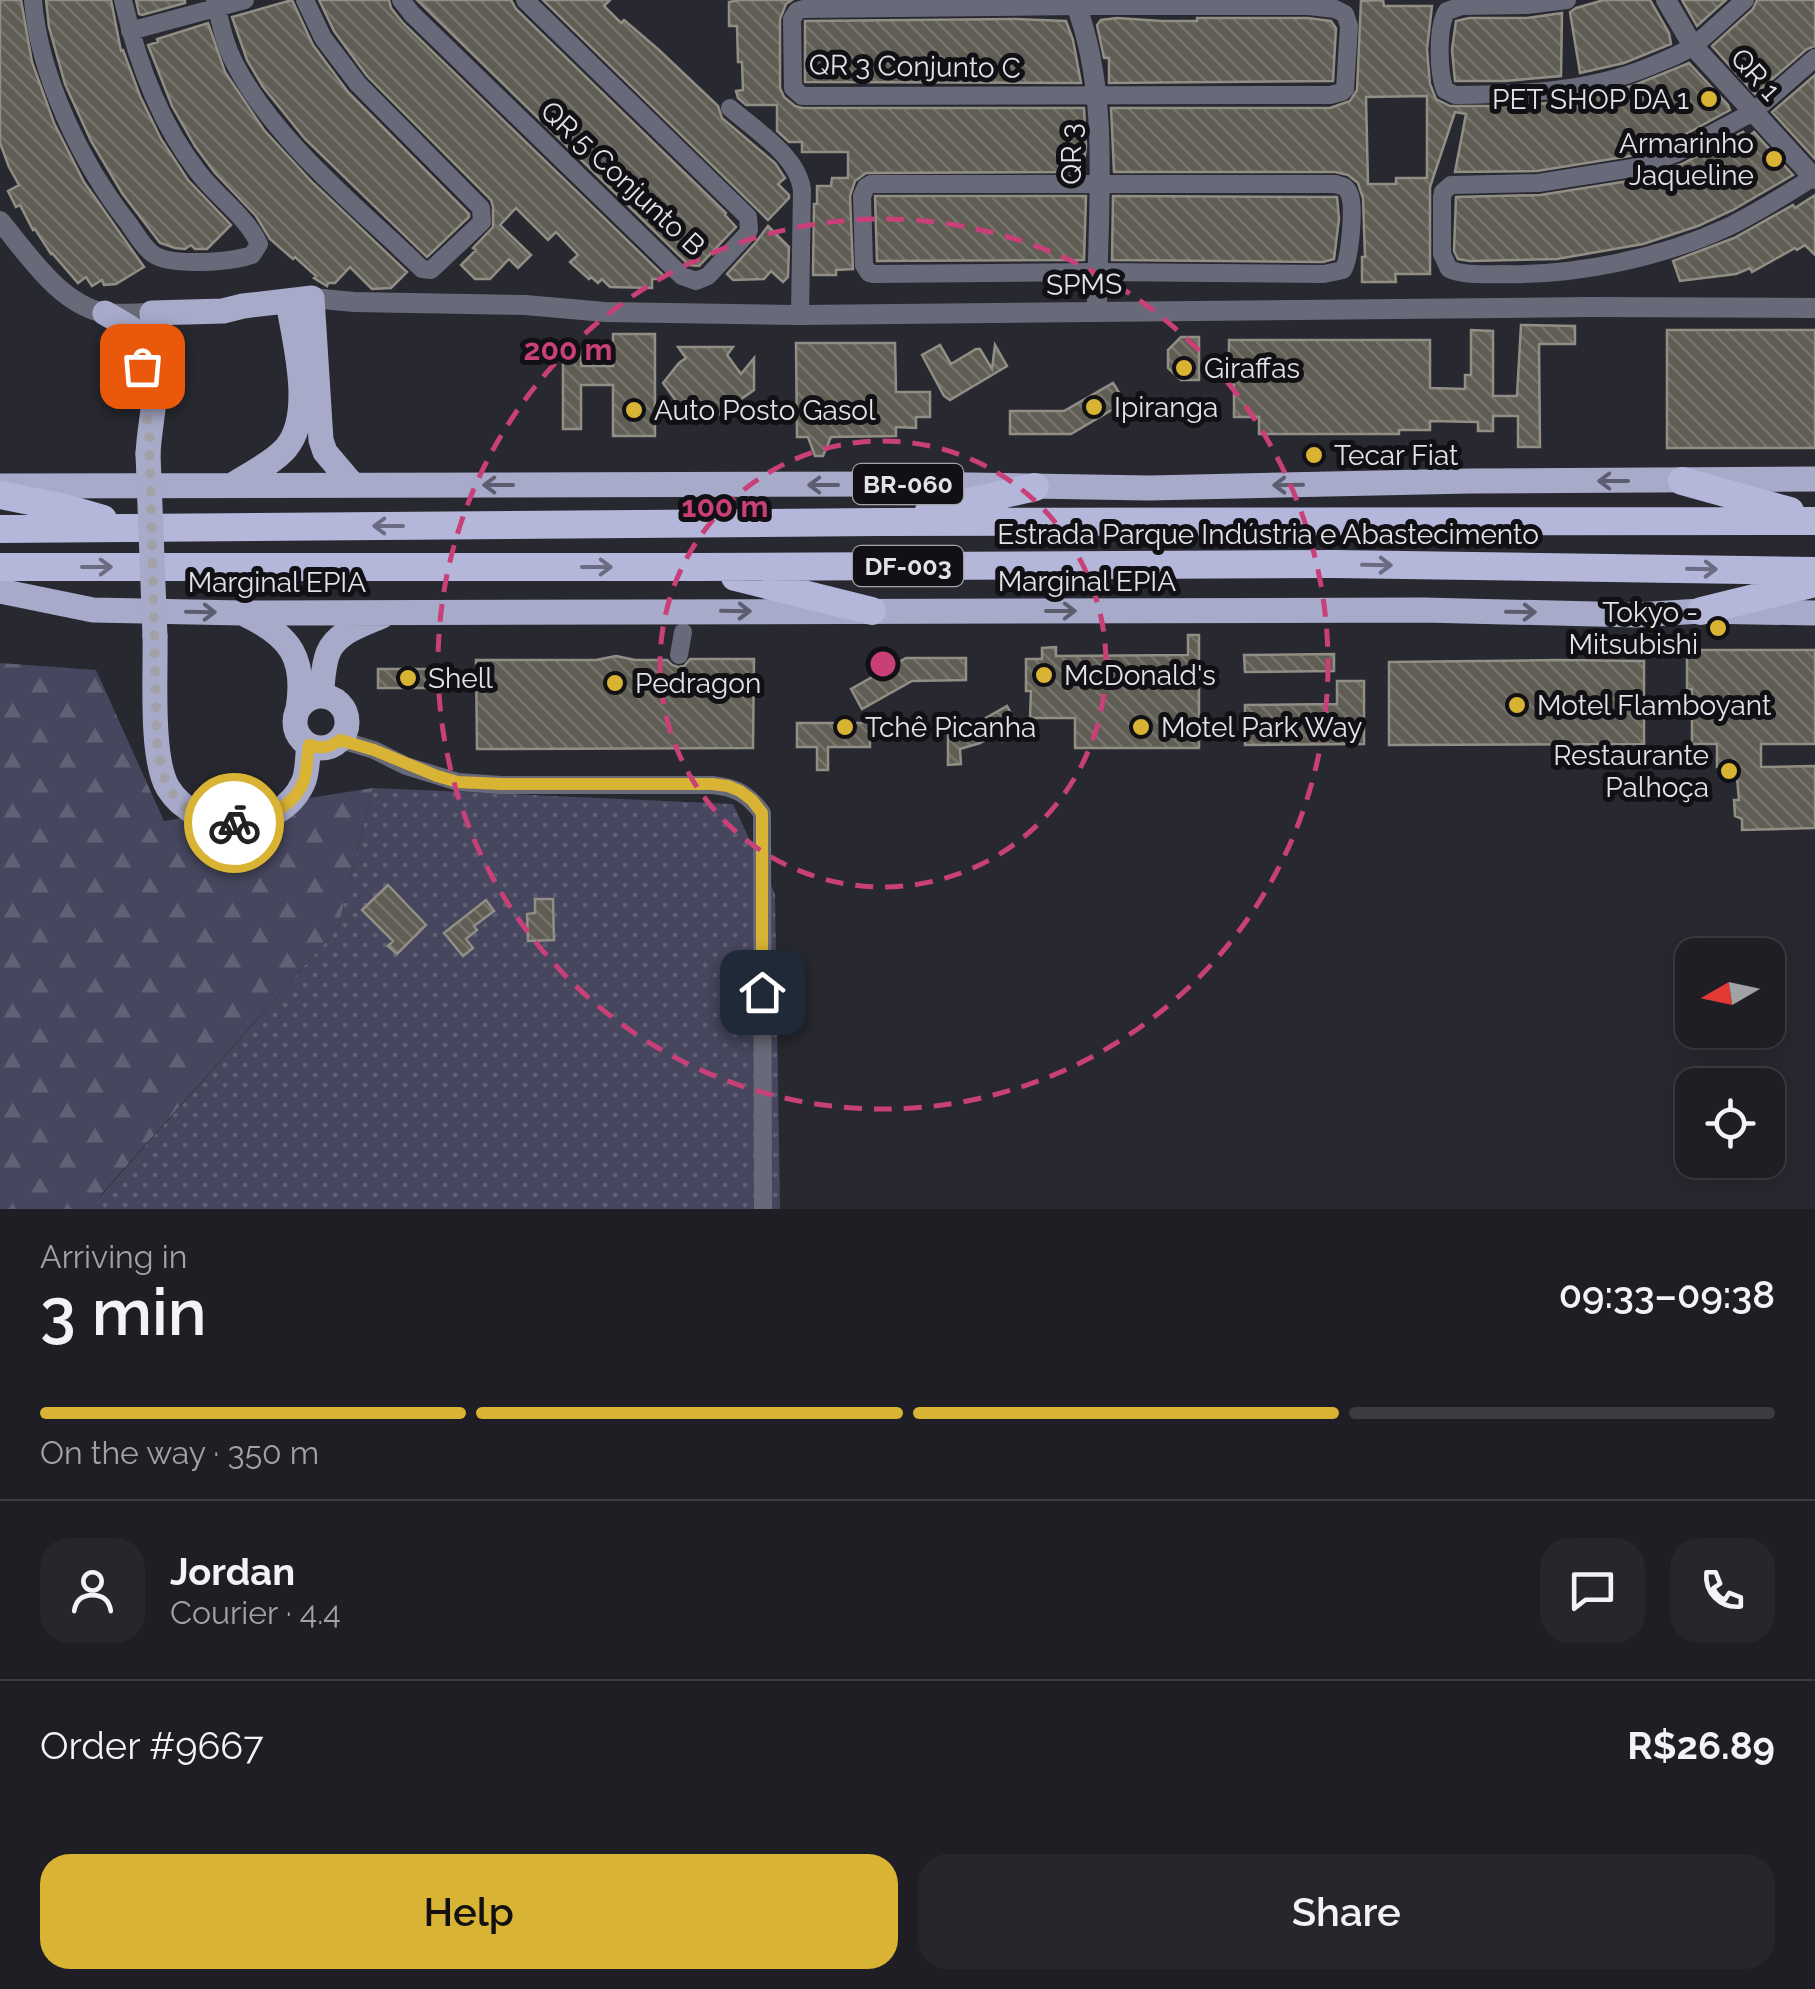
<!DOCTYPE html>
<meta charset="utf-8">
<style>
:root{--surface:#1e1e24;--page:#26272c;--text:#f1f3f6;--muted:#a1a2a6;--line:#3c3c41;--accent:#d9b334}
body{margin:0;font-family:Raleway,sans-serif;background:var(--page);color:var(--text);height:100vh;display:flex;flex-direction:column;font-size:38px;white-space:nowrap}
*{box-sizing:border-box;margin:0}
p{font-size:32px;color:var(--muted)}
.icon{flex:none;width:55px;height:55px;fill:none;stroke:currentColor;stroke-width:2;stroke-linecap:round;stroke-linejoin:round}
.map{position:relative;height:1209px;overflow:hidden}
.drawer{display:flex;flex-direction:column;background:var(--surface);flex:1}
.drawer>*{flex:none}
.needle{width:65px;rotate:261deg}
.controls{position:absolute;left:1675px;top:938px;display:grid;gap:20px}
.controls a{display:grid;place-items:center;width:110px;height:110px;border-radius:20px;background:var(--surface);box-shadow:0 5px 25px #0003,0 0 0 2px var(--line);font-size:50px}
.pin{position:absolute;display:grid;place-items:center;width:85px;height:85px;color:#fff;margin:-42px;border-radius:20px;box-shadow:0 5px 15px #0006}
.courier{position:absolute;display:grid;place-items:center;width:100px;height:100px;margin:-50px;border:8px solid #d9b334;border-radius:50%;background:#fff;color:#222;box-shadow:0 2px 12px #0007}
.head em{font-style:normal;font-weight:600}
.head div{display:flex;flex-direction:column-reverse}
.head{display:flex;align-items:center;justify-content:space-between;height:170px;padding:0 40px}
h1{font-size:65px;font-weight:600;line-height:75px}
.bar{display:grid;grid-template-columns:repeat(4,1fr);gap:15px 10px;align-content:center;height:120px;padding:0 40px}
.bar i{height:12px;border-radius:8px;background:var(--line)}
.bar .current{background:var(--accent)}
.bar p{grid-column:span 4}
.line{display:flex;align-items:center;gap:25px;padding:0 40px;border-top:2px solid var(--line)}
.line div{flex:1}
.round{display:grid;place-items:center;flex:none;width:105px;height:105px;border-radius:30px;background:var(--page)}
.action{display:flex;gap:20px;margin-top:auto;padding:20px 40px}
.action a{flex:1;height:115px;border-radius:30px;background:var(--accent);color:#111;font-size:40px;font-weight:600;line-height:115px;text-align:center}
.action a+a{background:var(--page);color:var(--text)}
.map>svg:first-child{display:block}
</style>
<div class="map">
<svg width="1815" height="1209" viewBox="0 0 1815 1209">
<defs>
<pattern id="grass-dots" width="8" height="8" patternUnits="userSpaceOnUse" patternTransform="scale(2.5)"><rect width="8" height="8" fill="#46475e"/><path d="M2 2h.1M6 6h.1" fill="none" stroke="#606175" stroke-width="1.8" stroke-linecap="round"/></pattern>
<pattern id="forest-firs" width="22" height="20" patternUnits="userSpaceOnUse" patternTransform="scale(2.5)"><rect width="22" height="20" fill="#46475e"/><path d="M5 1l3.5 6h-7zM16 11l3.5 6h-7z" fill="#606175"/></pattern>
<pattern id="building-back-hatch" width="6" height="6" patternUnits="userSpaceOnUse" patternTransform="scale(2.5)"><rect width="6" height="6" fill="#5f5d54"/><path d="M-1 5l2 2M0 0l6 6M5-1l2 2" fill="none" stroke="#76746d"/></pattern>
</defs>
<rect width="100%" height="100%" fill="#282830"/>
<path fill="url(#grass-dots)" d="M373,788L733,804L775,894L780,1209H100V1197L338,928Z"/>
<path fill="url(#forest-firs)" d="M0,663L96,670L164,821L373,788L338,928L100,1196V1209H0Z"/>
<path fill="url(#building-back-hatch)" stroke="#918e85" stroke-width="2.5" fill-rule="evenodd" d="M0,0H21L32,62L54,123L84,182L144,267L116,284L104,285L102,280L92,286L86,277L78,283L52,253L51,254L35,229L33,230L20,205L16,207L8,191L19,185L9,167L0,143Z
M46,0H111L121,51L123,50L140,96L161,139L188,180L231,225L207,249H195L191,245L185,249L175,248L160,243L122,193L91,141L65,84L49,27Z
M136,0H185V3L142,15L139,14Z
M292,0L313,45L348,92L469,214V217L427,257L305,139L263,87L247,60L232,17Z
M319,0H389L391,8L403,23L664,276L660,279H652V288L610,287L602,279L598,283L591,277L589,279L570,262L578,255L556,232L548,240L516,208L500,225L531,255L518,268L509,259L490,279H475L461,265L476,250L473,248L493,227V207L491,200L367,76L334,31Z
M417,0H511L516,9L726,213L725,215L736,227L699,266L689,265Z
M543,0H610L604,6L621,23L624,20L659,50L718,106L722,118L775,163L785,178L778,184L789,195V198L768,220Z
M740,0H792L786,4L780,19V88L784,97L795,106L802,108H1084L1086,146L1083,172L866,173L855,181L850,196L853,269L836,270V275H813L814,204H817V186H831L832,178H848V152H802V142H789L777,131V105H746L738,98L736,91L743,90L742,62H738L737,26H729V2Z
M1383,0L1384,6H1432L1427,49L1430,84L1436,99L1450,106H1506L1560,102V107L1585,102L1584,98L1632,86L1689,63L1728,105L1730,110L1671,142L1636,155L1537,171L1455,172L1466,114L1455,112L1430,187V274H1395L1396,282H1362V257H1365L1363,198L1358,183L1348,175L1335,172H1114L1111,108H1330L1350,101L1357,90L1361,1ZM1427,96V178H1396V184H1368L1366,97Z
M1604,0H1650L1669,33L1671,44L1624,63L1580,73L1570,12L1576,8Z
M1682,0H1726L1697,26Z
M1757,0H1815V46L1807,49L1755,94L1712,46L1753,9Z
M1562,13L1561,76L1505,81H1455L1452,50L1456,21L1469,18H1527Z
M1117,18L1162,21H1197V18H1308L1331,21L1336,28L1333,81L1109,83V58H1104L1097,25L1101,20Z
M1015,19L1066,21L1073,40L1081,83L805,82V21Z
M208,23L225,72L264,130L312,182L407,272L391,288L372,289L350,267L335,283H328L327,286L314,278L316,276L295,257L293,259L270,239L256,216L215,173L195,146L172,106L148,45L158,42L157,39Z
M1815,75V159L1772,112Z
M1743,132L1747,138L1754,132L1793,175L1733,210L1698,226L1643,244L1557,259L1470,261L1458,259L1454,251L1456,197L1540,195L1641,179L1682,164Z
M1815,195V255L1805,245L1797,250L1795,248L1752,272L1750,268L1736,274L1680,281L1673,261L1734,238L1793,205L1795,208Z
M875,196H1086L1084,260L877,261Z
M1113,196L1337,197L1339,219L1334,259L1323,262L1112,260Z
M768,226L789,247L788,277L783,282L771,271L764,279L733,280L727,274L756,242Z
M1521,325L1575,326V344H1539L1540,447H1518V416H1493V431H1478V422L1430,421V430H1399V434H1259V417H1234V385H1229V340H1430V388L1465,389V375H1471V330L1493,331V396H1517Z
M1667,330H1815V448H1667Z
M613,334H655V436H613V385H581V429H563V351H581V366H613Z
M1181,337H1199V380H1181L1168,368V350Z
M796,343H895L896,392H930V417H916V428L896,427V436L831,437L823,456H815L808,437H797Z
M940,345L951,364L976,349H980L992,369L995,345L1007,366L950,400L944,396L922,355Z
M678,347H733L727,355L741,374L754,358V390L718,415L704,417L689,413L679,405L663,383L679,363L686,358Z
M1113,383L1125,402L1071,434H1010V411H1064Z
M1188,635H1199V748H1075V718H1030L1031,691H1026V659H1042V648L1056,647V656L1188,655Z
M1687,650H1815V744H1761V767L1815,766V828L1742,830V819L1735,816L1734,800H1739L1736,767H1717V744H1692V689H1687Z
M1334,654V671L1245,672L1244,655Z
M616,656L635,660H667L672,665L678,667L684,666L690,659H754L753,748L477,749L476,660H596Z
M906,658H966V680L912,681L862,709L851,689Z
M1559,660L1644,661V744L1389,745V662Z
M378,669H438L437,688H378Z
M1337,681H1364V744L1245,745V705L1337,704Z
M1007,706L1021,731L1002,741L997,733L980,743L960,749L961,764L948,765V727H970Z
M797,723H870V747H828V770H817V747H797Z
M388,885L426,925L397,954L388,946L393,941L362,910Z
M535,899H553L554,940L528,941L527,914L535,913Z
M486,900L494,911L474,926L477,930L466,939L473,948L463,956L444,933Z"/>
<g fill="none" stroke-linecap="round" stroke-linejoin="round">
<path stroke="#696a79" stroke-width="18" d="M33,0C39,76 82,165 129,224C136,234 143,247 153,254C171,267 231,262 252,255L259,244C246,216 217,197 198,172C159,122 137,62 123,0
M215,0C220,22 225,46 236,66C276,142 360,209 422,269L431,270L482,222L481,208L358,84L323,38L305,0
M401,0L412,14L682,276L696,281L708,276L747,234L749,230L748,217L525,0
M1567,0L1527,5L1462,6L1447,11C1437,26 1438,72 1445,90L1455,95C1522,94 1589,92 1651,66C1665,60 1680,55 1693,46C1711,32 1728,15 1745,0
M1076,6H1309L1335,9L1345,14L1349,26L1345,89L1342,92L1330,95L802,96L793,88L792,19L797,11L803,9Z
M130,31L245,0
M1815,58L1753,112L1676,153L1639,167L1538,183L1451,185L1443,192L1442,197V254L1449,269C1465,276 1485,274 1502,274C1575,276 1661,258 1728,227C1758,212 1787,194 1815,176
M730,108C755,130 798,156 802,190L800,315
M871,184H1335C1342,186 1345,185 1349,193C1355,205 1350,259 1343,270L1324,274L1097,272L873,274L869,273L864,265L862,196L866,187Z
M679,655L683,632
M341,740L374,750L406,766L458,782L501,785H712C735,787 748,794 762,813L763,1209"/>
<path stroke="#696a79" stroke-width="20" d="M1074,0C1112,94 1097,211 1097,312
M1666,0L1693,46L1815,179
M0,221C28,254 59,304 105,313C120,315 137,313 152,313
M312,298L354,302L525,305L605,312L800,315L1589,307L1815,308"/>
<path stroke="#a8aaca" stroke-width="25" d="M105,313L129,327L143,338
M152,313L223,311L243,306L312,298L321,440L325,452L353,485
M148,454C149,432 154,410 155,388C156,363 154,338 152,313
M234,484C251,473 273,463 286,448C315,414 294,341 288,301
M0,486L909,484L1149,488L1470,481L1815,479
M0,591L93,610L242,613L1423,610L1636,615L1701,611L1815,613
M246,615C291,636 306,659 298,709
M155,636C156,674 150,758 168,788C197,835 279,835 303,783C308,773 307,757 309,745
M321,695C323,682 323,665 328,653C336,632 364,624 382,616
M295 722a26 26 0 1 1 52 0a26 26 0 1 1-52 0Z"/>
<path stroke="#b4b7da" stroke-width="28" d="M1682,481L1790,511
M0,495L65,508L103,519
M929,511L1035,487
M0,529L880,522L1815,521
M0,567H695L1334,564L1815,571
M735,577L872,611
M1701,611L1815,583"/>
<path stroke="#a8aaca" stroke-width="25" d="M148,454L155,636"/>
</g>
<defs><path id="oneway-shaft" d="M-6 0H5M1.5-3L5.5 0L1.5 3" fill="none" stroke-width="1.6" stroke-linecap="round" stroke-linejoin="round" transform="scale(2.5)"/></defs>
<g stroke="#5c5e70">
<use href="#oneway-shaft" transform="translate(1613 481) rotate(-180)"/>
<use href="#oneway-shaft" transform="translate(498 485) rotate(180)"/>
<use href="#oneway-shaft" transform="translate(823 485) rotate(180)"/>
<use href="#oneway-shaft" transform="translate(1288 485) rotate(179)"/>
<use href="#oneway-shaft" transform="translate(736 611) rotate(1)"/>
<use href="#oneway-shaft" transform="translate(1061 611)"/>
<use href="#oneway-shaft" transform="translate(201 612) rotate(1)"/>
<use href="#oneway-shaft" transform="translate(1521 612) rotate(1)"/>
</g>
<g stroke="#6b6c81">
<use href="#oneway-shaft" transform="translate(388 526) rotate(180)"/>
<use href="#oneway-shaft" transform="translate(1377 565) rotate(1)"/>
<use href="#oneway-shaft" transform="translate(97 567)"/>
<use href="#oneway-shaft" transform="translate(597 567)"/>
<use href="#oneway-shaft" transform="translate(1702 569) rotate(1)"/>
</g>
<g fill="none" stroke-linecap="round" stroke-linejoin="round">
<path stroke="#a1a1a7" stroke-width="10" stroke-dasharray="0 18" d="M142,366V394L149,428L157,742C162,777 167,801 202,817C213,822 222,824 234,823"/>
<path stroke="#d9b334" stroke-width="12" d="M234,823C262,820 297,807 305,777C307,767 307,756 309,745C322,749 329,748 340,740L374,750L437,776L458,782L502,784H712L728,786L740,791L752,800L762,813V992"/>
</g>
<g fill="none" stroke="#c84077" stroke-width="5" stroke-dasharray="18 12">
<circle cx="883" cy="664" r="223"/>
<circle cx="883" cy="664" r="445"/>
</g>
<g fill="#d9b334" stroke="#111115" stroke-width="4">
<circle cx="1709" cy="99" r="10"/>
<circle cx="1774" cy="159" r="10"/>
<circle cx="1184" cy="368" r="10"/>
<circle cx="1094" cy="407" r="10"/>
<circle cx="634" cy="410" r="10"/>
<circle cx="1314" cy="455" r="10"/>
<circle cx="1718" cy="628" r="10"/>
<circle cx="1044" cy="675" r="10"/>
<circle cx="408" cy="678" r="10"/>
<circle cx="615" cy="683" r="10"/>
<circle cx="1517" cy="705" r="10"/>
<circle cx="845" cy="727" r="10"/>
<circle cx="1141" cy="727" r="10"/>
<circle cx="1729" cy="771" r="10"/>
</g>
<g text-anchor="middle" stroke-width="10" stroke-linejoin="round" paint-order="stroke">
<g fill="#111115" stroke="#a3a3a8" stroke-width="2.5">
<rect x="853" y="464" width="110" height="40" rx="8"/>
<rect x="853" y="546" width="110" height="40" rx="8"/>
</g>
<g font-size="25" font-weight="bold" fill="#e2e2e7">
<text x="908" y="493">BR-060</text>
<text x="908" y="575">DF-003</text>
</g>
<g font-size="28" fill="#e2e2e7" stroke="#111115">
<text transform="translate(915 66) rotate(1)" y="10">QR 3 Conjunto C</text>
<text transform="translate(1756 74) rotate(48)" y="10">QR 1</text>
<text transform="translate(1071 154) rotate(-90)" y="10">QR 3</text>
<text transform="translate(623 178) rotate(43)" y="10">QR 5 Conjunto B</text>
<text transform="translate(1084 284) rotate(-1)" y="10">SPMS</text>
<text x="1268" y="544">Estrada Parque Indústria e Abastecimento</text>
<text x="1087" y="591">Marginal EPIA</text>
<text x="277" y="592">Marginal EPIA</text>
</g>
<g font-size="28" fill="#e2e2e7" stroke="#111115" text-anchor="start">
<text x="1689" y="109" text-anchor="end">PET SHOP DA 1</text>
<text x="1754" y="153" text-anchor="end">Armarinho<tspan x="1754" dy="32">Jaqueline</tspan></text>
<text x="1204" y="378">Giraffas</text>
<text x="1114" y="417">Ipiranga</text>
<text x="654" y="420">Auto Posto Gasol</text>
<text x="1334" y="465">Tecar Fiat</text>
<text x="1698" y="622" text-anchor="end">Tokyo -<tspan x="1698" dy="32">Mitsubishi</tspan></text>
<text x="1064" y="685">McDonald's</text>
<text x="428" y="688">Shell</text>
<text x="635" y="693">Pedragon</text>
<text x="1537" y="715">Motel Flamboyant</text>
<text x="865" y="737">Tchê Picanha</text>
<text x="1161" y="737">Motel Park Way</text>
<text x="1709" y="765" text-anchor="end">Restaurante<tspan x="1709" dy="32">Palhoça</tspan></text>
</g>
</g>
<circle cx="883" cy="664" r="15" fill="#c84077" stroke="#111115" stroke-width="5"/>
<g font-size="30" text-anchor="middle" font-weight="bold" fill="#c84077" stroke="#111115" stroke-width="10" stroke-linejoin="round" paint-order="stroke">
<text x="568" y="360">200 m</text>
<text x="725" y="517">100 m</text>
</g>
</svg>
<div class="controls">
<a><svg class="needle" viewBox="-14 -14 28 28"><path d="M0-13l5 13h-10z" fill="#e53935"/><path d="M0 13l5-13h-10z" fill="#a1a2a6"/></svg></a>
<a><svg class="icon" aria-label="locate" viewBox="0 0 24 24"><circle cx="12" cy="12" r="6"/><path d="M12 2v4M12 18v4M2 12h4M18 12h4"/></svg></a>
</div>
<div class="pin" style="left:142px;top:366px;background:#ea580c"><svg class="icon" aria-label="bag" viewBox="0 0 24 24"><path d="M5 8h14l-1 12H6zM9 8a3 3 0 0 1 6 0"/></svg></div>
<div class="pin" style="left:762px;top:992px;background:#1f2937"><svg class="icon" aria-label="home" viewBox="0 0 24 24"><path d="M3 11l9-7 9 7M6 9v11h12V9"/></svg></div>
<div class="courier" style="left:234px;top:823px"><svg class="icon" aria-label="bike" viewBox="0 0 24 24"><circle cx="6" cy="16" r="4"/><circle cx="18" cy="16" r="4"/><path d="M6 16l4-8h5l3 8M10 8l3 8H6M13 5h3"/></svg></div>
</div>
<section class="drawer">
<div class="head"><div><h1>3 min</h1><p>Arriving in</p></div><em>09:33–09:38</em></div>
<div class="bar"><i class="current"></i><i class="current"></i><i class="current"></i><i></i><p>On the way · 350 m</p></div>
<div class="line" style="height:180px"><a class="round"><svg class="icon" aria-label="person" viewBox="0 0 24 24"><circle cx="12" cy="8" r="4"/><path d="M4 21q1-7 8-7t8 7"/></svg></a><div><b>Jordan</b><p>Courier · 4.4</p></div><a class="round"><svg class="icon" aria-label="chat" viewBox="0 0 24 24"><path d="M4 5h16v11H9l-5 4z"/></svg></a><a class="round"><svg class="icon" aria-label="phone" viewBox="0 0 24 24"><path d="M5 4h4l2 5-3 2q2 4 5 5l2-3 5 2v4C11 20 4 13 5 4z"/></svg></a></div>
<div class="line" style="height:130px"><div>Order #9667</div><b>R$26.89</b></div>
<div class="action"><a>Help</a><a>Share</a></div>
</section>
